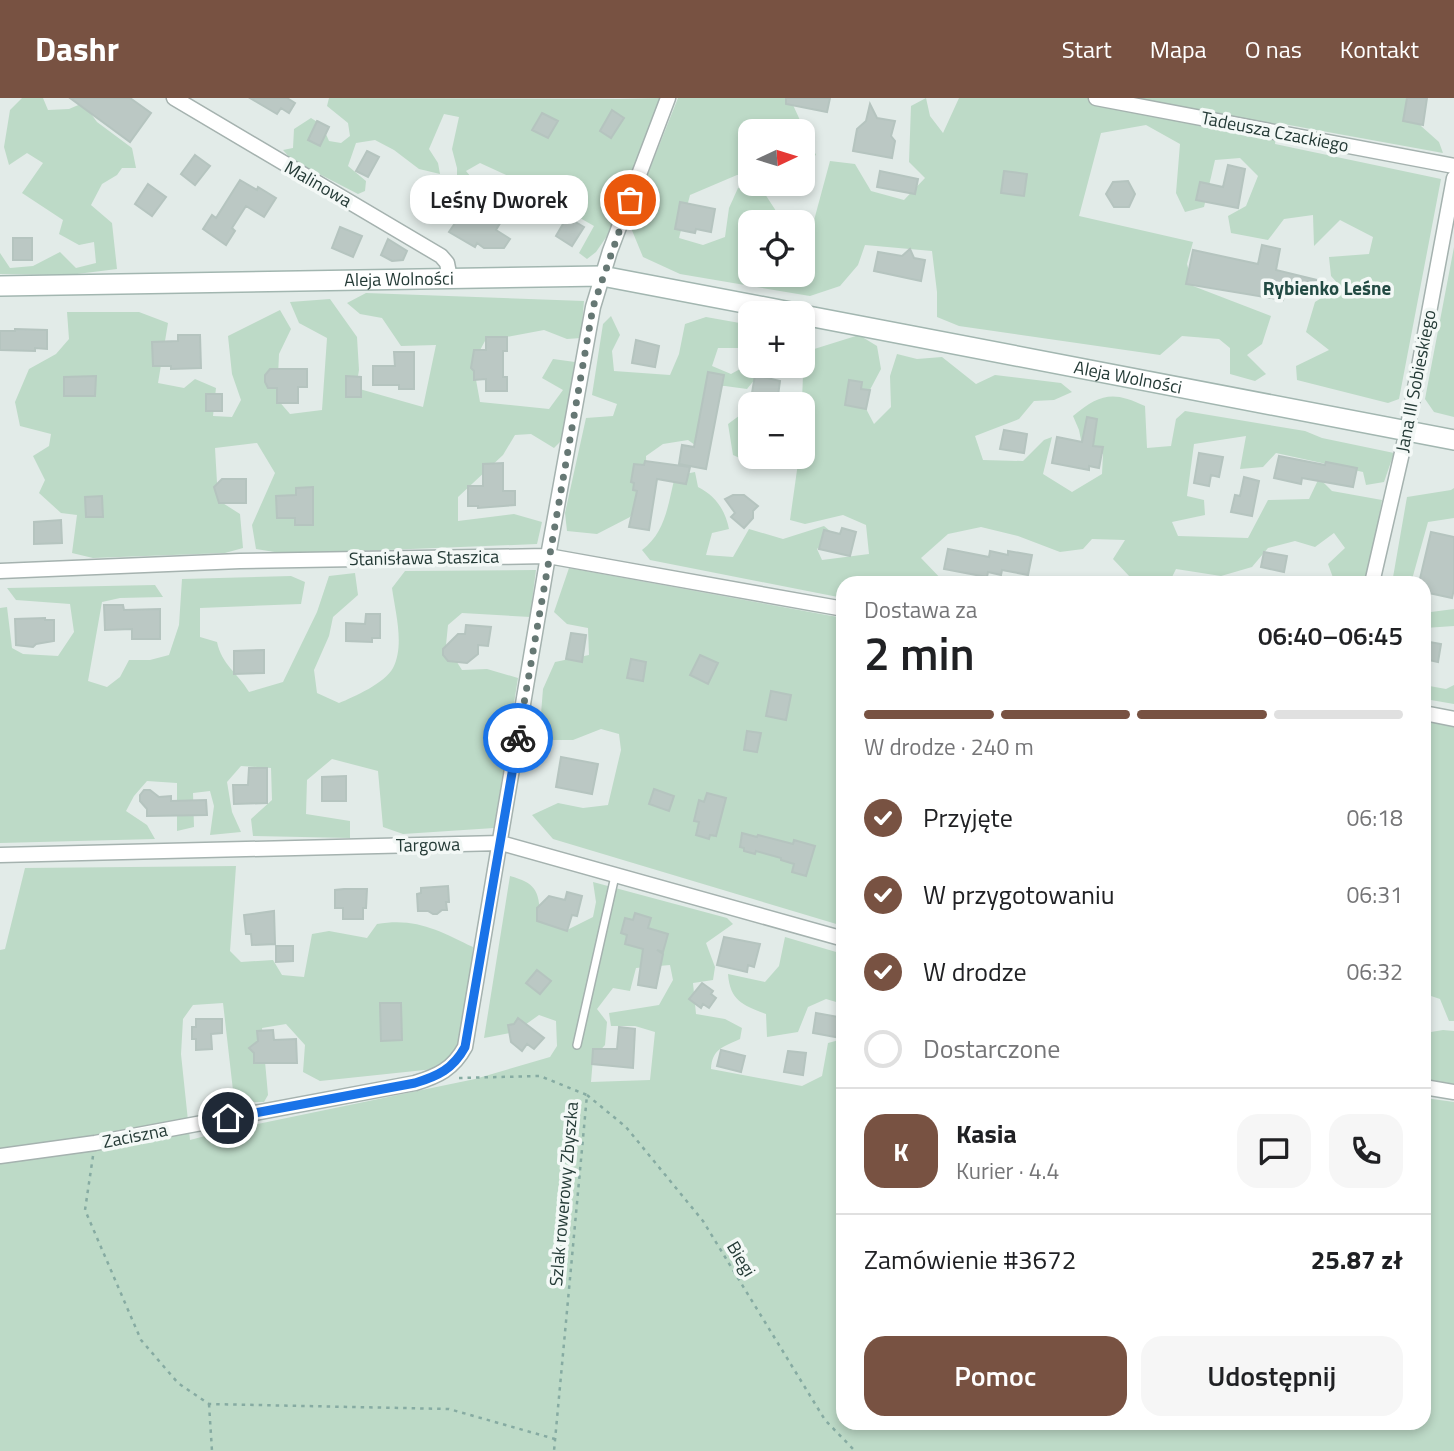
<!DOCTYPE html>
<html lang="pl">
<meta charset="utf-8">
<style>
:root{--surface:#fff;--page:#f6f6f6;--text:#202124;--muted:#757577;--line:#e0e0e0;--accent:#785242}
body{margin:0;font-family:"Titillium Web",sans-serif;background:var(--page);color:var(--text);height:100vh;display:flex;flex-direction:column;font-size:26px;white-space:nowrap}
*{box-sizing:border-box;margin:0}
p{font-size:23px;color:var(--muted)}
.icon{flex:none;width:38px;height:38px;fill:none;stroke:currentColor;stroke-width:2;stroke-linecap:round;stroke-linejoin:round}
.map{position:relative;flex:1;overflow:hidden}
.sheet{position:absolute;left:836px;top:478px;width:595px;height:854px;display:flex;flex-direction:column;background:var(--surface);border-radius:21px;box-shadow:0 4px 10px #0003}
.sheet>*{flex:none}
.needle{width:46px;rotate:86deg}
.tools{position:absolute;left:738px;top:21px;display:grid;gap:14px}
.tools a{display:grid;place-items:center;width:77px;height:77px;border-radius:14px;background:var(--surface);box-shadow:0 4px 10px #0003;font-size:35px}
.pin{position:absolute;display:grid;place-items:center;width:60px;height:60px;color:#fff;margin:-30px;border:4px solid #fff;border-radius:50%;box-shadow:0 2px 7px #0007}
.courier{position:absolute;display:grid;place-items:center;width:70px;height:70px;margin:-35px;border:5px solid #1a73e8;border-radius:50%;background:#fff;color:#222;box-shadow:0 2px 9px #0007}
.bubble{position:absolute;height:49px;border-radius:21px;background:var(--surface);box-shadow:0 4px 10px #0003;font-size:23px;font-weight:600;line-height:49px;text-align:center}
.head em{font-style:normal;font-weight:600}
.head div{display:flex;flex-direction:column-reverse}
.head{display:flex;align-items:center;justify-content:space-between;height:119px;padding:0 28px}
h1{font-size:46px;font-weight:600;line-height:52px}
.bar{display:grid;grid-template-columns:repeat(4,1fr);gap:10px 7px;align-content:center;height:84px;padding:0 28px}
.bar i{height:9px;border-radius:5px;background:var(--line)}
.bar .selected{background:var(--accent)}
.bar p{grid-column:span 4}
.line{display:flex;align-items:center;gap:18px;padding:0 28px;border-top:2px solid var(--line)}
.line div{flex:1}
.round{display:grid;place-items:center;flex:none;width:74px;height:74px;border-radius:21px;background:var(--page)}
ol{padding:0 28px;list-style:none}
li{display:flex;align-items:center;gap:21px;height:77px}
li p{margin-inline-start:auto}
li .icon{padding:7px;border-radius:50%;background:var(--accent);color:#fff;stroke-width:4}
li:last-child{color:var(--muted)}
li i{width:38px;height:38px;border:4px solid var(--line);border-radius:50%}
.action{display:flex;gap:14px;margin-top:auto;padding:14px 28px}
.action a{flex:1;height:80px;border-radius:21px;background:var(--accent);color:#fff;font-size:28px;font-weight:600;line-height:80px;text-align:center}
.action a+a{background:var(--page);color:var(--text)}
header{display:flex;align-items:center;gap:42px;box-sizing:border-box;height:98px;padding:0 35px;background:var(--accent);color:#fff}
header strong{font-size:33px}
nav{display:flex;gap:38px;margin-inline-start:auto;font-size:24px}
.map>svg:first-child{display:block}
</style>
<header>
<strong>Dashr</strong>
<nav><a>Start</a><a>Mapa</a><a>O nas</a><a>Kontakt</a></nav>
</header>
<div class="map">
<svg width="1454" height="1353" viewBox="0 0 1454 1353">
<rect width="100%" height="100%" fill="#e2ebe8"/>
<path fill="#bddac7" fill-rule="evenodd" d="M22,0H43L48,12L69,11L83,5L97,24L132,50L136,70H122L117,77L102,86L91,107L112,125L117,171L69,177L0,176V155L10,170L33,168L60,154L76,170L96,165L94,144L79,147L59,136L63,122L22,95L43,65L27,55L9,67L4,49L10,12Z
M329,0L620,1L662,0L607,138L596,154L587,161L579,155L594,128L580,120L555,97L530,88L480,65L466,73L480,90L478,103L463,94L457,87V70L452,51L459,19L444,16L429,51L438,65L440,76L419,71L394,52L375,42L356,45L348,68L366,83L365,93L358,96L292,62L283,52L293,50L294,31L311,20L322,27L329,43L341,45L350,38L348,25L327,8Z
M678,0H793V7L816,57L803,64V33H751V76L737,77L690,97L679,140L703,147L725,139L729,110L738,90L763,93L778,116L813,126L830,63L855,66L871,93L904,102L925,80L909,64L911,8L926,0L930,18L943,35L959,0H1414L1421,28L1439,44L1443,55L1278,25L1275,46L1441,81L1399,301L1388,305L1297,282L1296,268L1329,252L1306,234L1315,204L1340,188L1331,178L1329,159L1369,156L1373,139L1340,122L1314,148L1313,117L1284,121L1268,142L1231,135L1228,118L1246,108L1258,78L1240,60L1215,62L1204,109L1185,114L1176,95L1180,46L1146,27L1101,35L1079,118L1193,144L1187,166L1193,188L1271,218L1262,246L1247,257L1266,276L1255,283L1230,276V250L1219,241L1182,238L1160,257L959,228L937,219V194L932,153L865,147L858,167L840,188L810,198L680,176L643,159L631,130L633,113ZM751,124H803V177H751Z
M1454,149V319L1434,314L1425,301Z
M366,195L584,203L581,240L567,241L544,232L485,243L473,265L480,304L549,311L563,292L542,280L553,261L575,264L562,342L554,350L531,336L515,337L503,357L458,399V423L514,416L542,424L537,446L287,456L256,451L252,427L275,375L257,345L215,350L218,402L240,416L243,450L225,455L93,460L72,455L77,417L61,415L39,395L45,382L33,358L49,348L51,336L20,328L15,304L29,271L56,256L69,241L67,214H139L168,225L158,285L184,290L195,281L216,290L213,318L232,319L241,302L232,276L228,238L280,212L291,231L279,256L277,301L290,316L322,312L327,240L299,225L290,204L330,201L357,239L359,272L356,290L423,309L436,247L401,248L382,220L360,216L347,205Z
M611,218L620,237L612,253L614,273L670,277L679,256L685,226L706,219L751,227V250H718L712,268L731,276L751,265V268L764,270L747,291L725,288H712L711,349L699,350L688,342L663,346L646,358L647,402L639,407L630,419L597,436L567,433L565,415L586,320L613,318L617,306L592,297L603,226Z
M859,237L877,248L881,271L863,305L874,326L891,309L890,278L897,256L917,261L942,259L976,286L995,277L1061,285L1072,294L1054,302L1034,303L1019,321L975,338L983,362L1023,363L1044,342L1052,339L1043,376L1072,394L1102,376L1103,356L1083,352L1079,332L1073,318C1100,295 1114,293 1145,308L1147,350L1171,348L1176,321L1185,313L1305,333L1322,340L1394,355L1384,384L1366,387L1363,374L1276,355L1263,369L1240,371L1246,338L1194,346L1187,398L1204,402L1205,417L1172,424L1178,438L1248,440L1268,402L1309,401L1319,380L1332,393L1382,402L1368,485H1335L1328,466L1345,450L1334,435L1315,449L1295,443L1268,450L1252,469L1221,478L1176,471L1169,485H1128L1130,479L1113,461L1125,442L1092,441L1083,451L1060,454L1018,438L981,429L948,436L921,460L945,485H844L843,500L650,462L642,452C666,434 668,406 675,378L695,374L698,389C716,398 725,412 729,431L712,435L706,457L733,459L749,431L783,441L824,428L835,437L817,451L822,462L869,456L866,427L843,417L805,426L790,422L798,365L764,371L733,357L728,326L751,309V359H803V306H794L802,303L803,277L811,252Z
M1454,390V420L1428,424L1411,485H1392L1407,399L1451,392Z
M569,470L843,520V828L553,741L532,717L558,705L583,710L608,707L621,652L619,636L601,631L573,642H549L540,628L543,591L555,564L589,557L588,530L567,526L554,514Z
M536,472L530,519L462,515L448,527L446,547L462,572L487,571L518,580L494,730L403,736L383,729L378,673L332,661L307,682L306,716L350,723V740L253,738L251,721L272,702L271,670L241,668L227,684L232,714L241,734L210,737L214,708L210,693L193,695L194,729L177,733V685L147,683L134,698L126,713L147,727L155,741L0,745V510L7,509L12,550L23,556L58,558L74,534L70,506L16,502L7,490L155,487L163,499L120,500L102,504L88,583L107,589L120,579L129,562H150L169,557L179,527L182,481L291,478L305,484L301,506L200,510V539L217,544C222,567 237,574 249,594L283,584L317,514L329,478L355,475L358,497L333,519L329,538L314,572L317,595L339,605C354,599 385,585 393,570C405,547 395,513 392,490L405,473Z
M1424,510L1431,514L1454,511V528L1425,530Z
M1424,587L1446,591L1454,587V606L1425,601Z
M1424,622L1454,627V923H1449L1440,901L1425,896Z
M236,768L230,853L241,864L273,862L282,877L304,879L312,836L329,833L367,840L377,826C416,819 440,833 473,849L465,939L455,962L434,971L320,983L303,974L305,947L286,926L262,930L268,997L264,1004H246L234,1001L223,905L193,907L183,921L181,956L190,1042L228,1032L475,981L550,959L557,948L556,923L539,917L515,934L484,940L510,778C535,785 539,792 540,817L567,832L593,819L596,804L593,784L727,820L733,826L706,845L715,869L713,882L693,885L696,916L725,921L742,930L740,941C723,949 712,951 711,971L802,988L822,978L828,945L843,941L844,1325H1424L1425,1000L1454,1004V1353H0V852L5,851L25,770ZM670,867L673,882L659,907L609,915L611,928H635L655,934L650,982L591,984L593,960L605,947L607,924L597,911L613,890L630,893L636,870Z
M785,839L843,856V906L826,901L808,909L798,934L767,939L766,916C743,907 730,903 728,876L765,884L779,868Z
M1443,932L1454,933V986L1425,981V935Z"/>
<path fill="#bbc8c4" stroke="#b5c4bf" stroke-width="2" d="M70,0H130L151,15L130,44Z
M250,0H287L295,5L289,15L281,10L277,16Z
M786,0H830L827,14L786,6Z
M1407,0H1427L1423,27L1403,23Z
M870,6L877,20L895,23L891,38L895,43L892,60L853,53L857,31L866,23Z
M612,12L624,20L611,40L600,33Z
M542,15L558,23L548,40L532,32Z
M317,23L329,29L320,48L308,42Z
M367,53L379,59L368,79L356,73Z
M195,57L210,68L195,87L181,76Z
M1228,67L1245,71L1238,110L1196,102L1200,84L1223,89Z
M880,73L918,81L915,96L877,89Z
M1004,73L1027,76L1024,98L1001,95Z
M498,81L519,94L496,132L510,141L504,150H484L477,145L475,149L449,134L466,109L477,116Z
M240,82L257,92L258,89L276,100L264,119L246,108L232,130L235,133L226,147L203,131L212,117L216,120Z
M1128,83L1135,96L1129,109H1114L1106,96L1113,84Z
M148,86L166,99L152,118L135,106Z
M680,104L715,111L711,134L696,131L695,135L675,131Z
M567,119L584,129L572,148L556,138Z
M340,129L362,138L353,159L332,150Z
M13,140H32V162H13Z
M388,141L407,153L403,162L392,163L381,157Z
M1262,147L1280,151L1276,172L1317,182L1286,187L1283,202L1186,186L1193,152L1258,166Z
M910,151L914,160L925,162L921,183L874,173L878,154L902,158Z
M15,231L47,232V251L35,250V253L0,252V233H15Z
M178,237H200L201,270L171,271V268H153L152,244L178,243Z
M486,239H507V253H503V279H507V293H486V281L474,282V273L471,270L474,252H486Z
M636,242L659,248L655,269L632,265Z
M394,254H414V291H399V287H373V268H395Z
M270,271H307V289H298V305H277V290H268L265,284V277Z
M708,274L724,277L706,371L679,366L682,347L694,349Z
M755,277L780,283L777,305L751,301Z
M96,278L95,298H64V279Z
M346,278L361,279V299H346Z
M849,282L862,284L861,291L870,292L866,311L845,307Z
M206,296H222V313H206Z
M1087,319L1097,321L1093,348L1103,349L1099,370L1089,368V372L1052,365L1057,339L1082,344Z
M1004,332L1027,336L1024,355L1000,351Z
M1199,355L1223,359L1219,379L1211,377L1209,388L1194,385Z
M1279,358L1325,367L1326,364L1357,370L1353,389L1302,380L1301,386L1274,380Z
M645,363L690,369L686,386L657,381L649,432L629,429L637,393L633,392L634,385L631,384L634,366L644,367Z
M503,365V393H515V407L478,410V408H468V388H483V366Z
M1244,379L1259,383L1252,418L1231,414L1235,397L1240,398Z
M222,381H246V405H219L214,389Z
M313,389V427H295V420H277L276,398L296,397V390Z
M733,397H744L758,408L753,413V420L744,430L731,419L735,415L725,401Z
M102,398L103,419H86L85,399Z
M61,422L62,445L34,446V424Z
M842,430L856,434L850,458L819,451L824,432L840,436Z
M1431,434L1454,439V491L1452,500L1424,494V485H1419Z
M948,451L989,459L990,453L1008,457V453L1032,457L1028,477L1002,472L1001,477L988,474L987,479L944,471Z
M1264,454L1287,458L1284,474L1261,469Z
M104,507H123L124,512L160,511V541H132V531L105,532Z
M366,516H380V540H372V544L346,543V525L365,526Z
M45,520V522H54V543L36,546L33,549L16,547L15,521Z
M466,527L491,529L488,548L478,547V556L467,565L448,563L443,557V551L458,536H465Z
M571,535L586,537L582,564L566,561Z
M1424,543L1441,546L1438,564L1424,561Z
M264,552V575L234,576V553Z
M700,557L718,565L708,586L690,577Z
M631,561L646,564L643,583L627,580Z
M771,593L791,597L786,622L766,618Z
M747,633L761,635L757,654L744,652Z
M561,659L598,666L592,696L556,689Z
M249,670H267V705L234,706L233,687H248Z
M346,678V703H322V679Z
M654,691L674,698L669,713L649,706Z
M144,692H150L159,699L171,698V703L206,702L207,717L147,718V711L140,703V697Z
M707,695L726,700L716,738L710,737L709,741L696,737L699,724L694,723L699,702L704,704Z
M742,735L757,739L758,737L793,746L794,742L815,748L806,778L792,774L794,766L781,762V760L756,753L755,756L744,753V750L740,749Z
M448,788L449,804H446L447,812H442L437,816H433L428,813H418L417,796L421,795V790Z
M344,791H367L366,810H363V821H343V810H335V792Z
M567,794L582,798L577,818L572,817L567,833L537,823V810L549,798L565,802Z
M274,813L275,846L252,847L251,836H246L244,817Z
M635,815L651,820L648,830L668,836L663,854L657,852L663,856L656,890L638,887L643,851L625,846L627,837L621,835L625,820L633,822Z
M724,839L760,846L754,869L748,867L747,874L717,867Z
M276,848H293V863L276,864Z
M537,872L551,883L540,896L526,885Z
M702,885L713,893L711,896L716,900L709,910L703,906L701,910L689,901Z
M380,905H401L402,942L381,943Z
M816,915L844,920L841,940L813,935Z
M518,920L544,940L534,951L527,946L522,953L511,944L508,927L514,926Z
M196,921H222V935L211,936L212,951L196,952V941H192V929H196Z
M619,929L635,931L633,970L592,966L593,951H617Z
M273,932L274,942L296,941L297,965H254V955L249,950L258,943L257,933Z
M721,952L745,958L741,974L717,968Z
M788,953L806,955L803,977L784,974Z"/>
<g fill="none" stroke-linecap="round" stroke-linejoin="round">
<defs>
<path id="lane" d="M577,947L615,778"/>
<path id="street" d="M174,0L441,158L447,165L450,180
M1096,0L1454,68
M0,473L240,463L548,458L844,511
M1372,485L1407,333L1454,80
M1424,615L1454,621
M0,757L501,745L844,841
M1424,989L1454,994
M0,1058L95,1045L415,985C438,978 453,971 465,949L548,458L593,209L610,153L668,0"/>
<g id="secondary">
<path id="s1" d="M0,188L602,178L796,215"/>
<path id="s2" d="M803,217L1454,342"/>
</g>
</defs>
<use href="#lane" stroke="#a5b2af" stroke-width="10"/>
<use href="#street" stroke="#a5b2af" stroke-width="17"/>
<use href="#secondary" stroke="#a2b6b0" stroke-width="22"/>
<path stroke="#86aba2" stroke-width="2.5" stroke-dasharray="3.5 5" stroke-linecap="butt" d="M459,980L540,978L587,997L554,1353
M587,997L626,1029L703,1123L825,1322L855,1353
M93,1058L85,1112L141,1242L178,1285L209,1306L449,1311L555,1341
M209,1306L212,1353"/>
<use href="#lane" stroke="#fff" stroke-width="7"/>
<use href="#street" stroke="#fff" stroke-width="14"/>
<use href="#secondary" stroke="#fff" stroke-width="19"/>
</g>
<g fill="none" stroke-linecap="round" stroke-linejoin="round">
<path stroke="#667874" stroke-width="7" stroke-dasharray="0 12.6" d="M518,640L593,209L630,102"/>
<path stroke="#1a73e8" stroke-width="9" d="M228,1020L415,985C438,978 453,971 465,949L518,640"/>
</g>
<g text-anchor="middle" stroke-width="7" stroke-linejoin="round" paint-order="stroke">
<g font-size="18" fill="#243a36" stroke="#f3f8f6">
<text transform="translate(1275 34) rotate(11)" y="6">Tadeusza Czackiego</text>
<text transform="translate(318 86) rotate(30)" y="6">Malinowa</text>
<text dy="6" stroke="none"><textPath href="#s1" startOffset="399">Aleja Wolności</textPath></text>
<text dy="6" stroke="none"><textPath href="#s2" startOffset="331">Aleja Wolności</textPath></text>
<text transform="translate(1416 283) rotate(-79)" y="6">Jana III Sobieskiego</text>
<text transform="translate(424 460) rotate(-1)" y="6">Stanisława Staszica</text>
<text transform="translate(428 747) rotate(-1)" y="6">Targowa</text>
<text transform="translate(135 1038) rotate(-11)" y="6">Zaciszna</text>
<text transform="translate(564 1096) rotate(-85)" y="6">Szlak rowerowy Zbyszka</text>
<text transform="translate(741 1161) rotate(59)" y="6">Biegi</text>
</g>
<g font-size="19" font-weight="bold" fill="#224a43" stroke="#f3f8f6">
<text x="1327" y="197">Rybienko Leśne</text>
</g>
</g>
</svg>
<div class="tools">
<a><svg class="needle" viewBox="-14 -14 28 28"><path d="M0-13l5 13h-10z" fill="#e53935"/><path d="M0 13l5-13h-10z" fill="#757577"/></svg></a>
<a><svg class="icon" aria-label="locate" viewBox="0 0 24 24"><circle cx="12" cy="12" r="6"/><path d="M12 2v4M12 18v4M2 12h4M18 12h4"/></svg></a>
<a>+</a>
<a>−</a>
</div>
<div class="pin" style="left:630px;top:102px;background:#ea580c"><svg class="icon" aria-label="bag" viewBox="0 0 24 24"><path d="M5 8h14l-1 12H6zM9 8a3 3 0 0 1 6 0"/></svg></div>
<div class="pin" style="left:228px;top:1020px;background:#1f2937"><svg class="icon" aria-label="home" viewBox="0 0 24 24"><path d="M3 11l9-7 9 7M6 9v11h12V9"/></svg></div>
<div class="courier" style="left:518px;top:640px"><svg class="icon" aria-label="bike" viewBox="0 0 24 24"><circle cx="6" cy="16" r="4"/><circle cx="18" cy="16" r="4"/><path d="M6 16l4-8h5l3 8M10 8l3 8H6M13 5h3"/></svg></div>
<div class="bubble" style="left:410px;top:77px;width:178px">Leśny Dworek</div>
<section class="sheet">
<div class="head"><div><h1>2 min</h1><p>Dostawa za</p></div><em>06:40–06:45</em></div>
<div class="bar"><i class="selected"></i><i class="selected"></i><i class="selected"></i><i></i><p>W drodze · 240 m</p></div>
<ol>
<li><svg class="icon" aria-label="check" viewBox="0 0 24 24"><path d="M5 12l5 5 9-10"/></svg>Przyjęte<p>06:18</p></li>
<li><svg class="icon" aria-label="check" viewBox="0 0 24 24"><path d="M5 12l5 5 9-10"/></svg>W przygotowaniu<p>06:31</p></li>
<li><svg class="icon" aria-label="check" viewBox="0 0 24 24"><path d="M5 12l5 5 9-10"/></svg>W drodze<p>06:32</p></li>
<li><i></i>Dostarczone</li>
</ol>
<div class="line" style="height:126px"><b class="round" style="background:var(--accent);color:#fff">K</b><div><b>Kasia</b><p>Kurier · 4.4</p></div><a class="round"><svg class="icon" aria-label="chat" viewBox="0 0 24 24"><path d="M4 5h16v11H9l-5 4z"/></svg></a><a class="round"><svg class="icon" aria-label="phone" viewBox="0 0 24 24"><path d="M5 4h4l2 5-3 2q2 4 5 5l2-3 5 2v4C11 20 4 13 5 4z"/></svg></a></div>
<div class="line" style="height:91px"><div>Zamówienie #3672</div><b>25.87 zł</b></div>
<div class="action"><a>Pomoc</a><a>Udostępnij</a></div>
</section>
</div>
